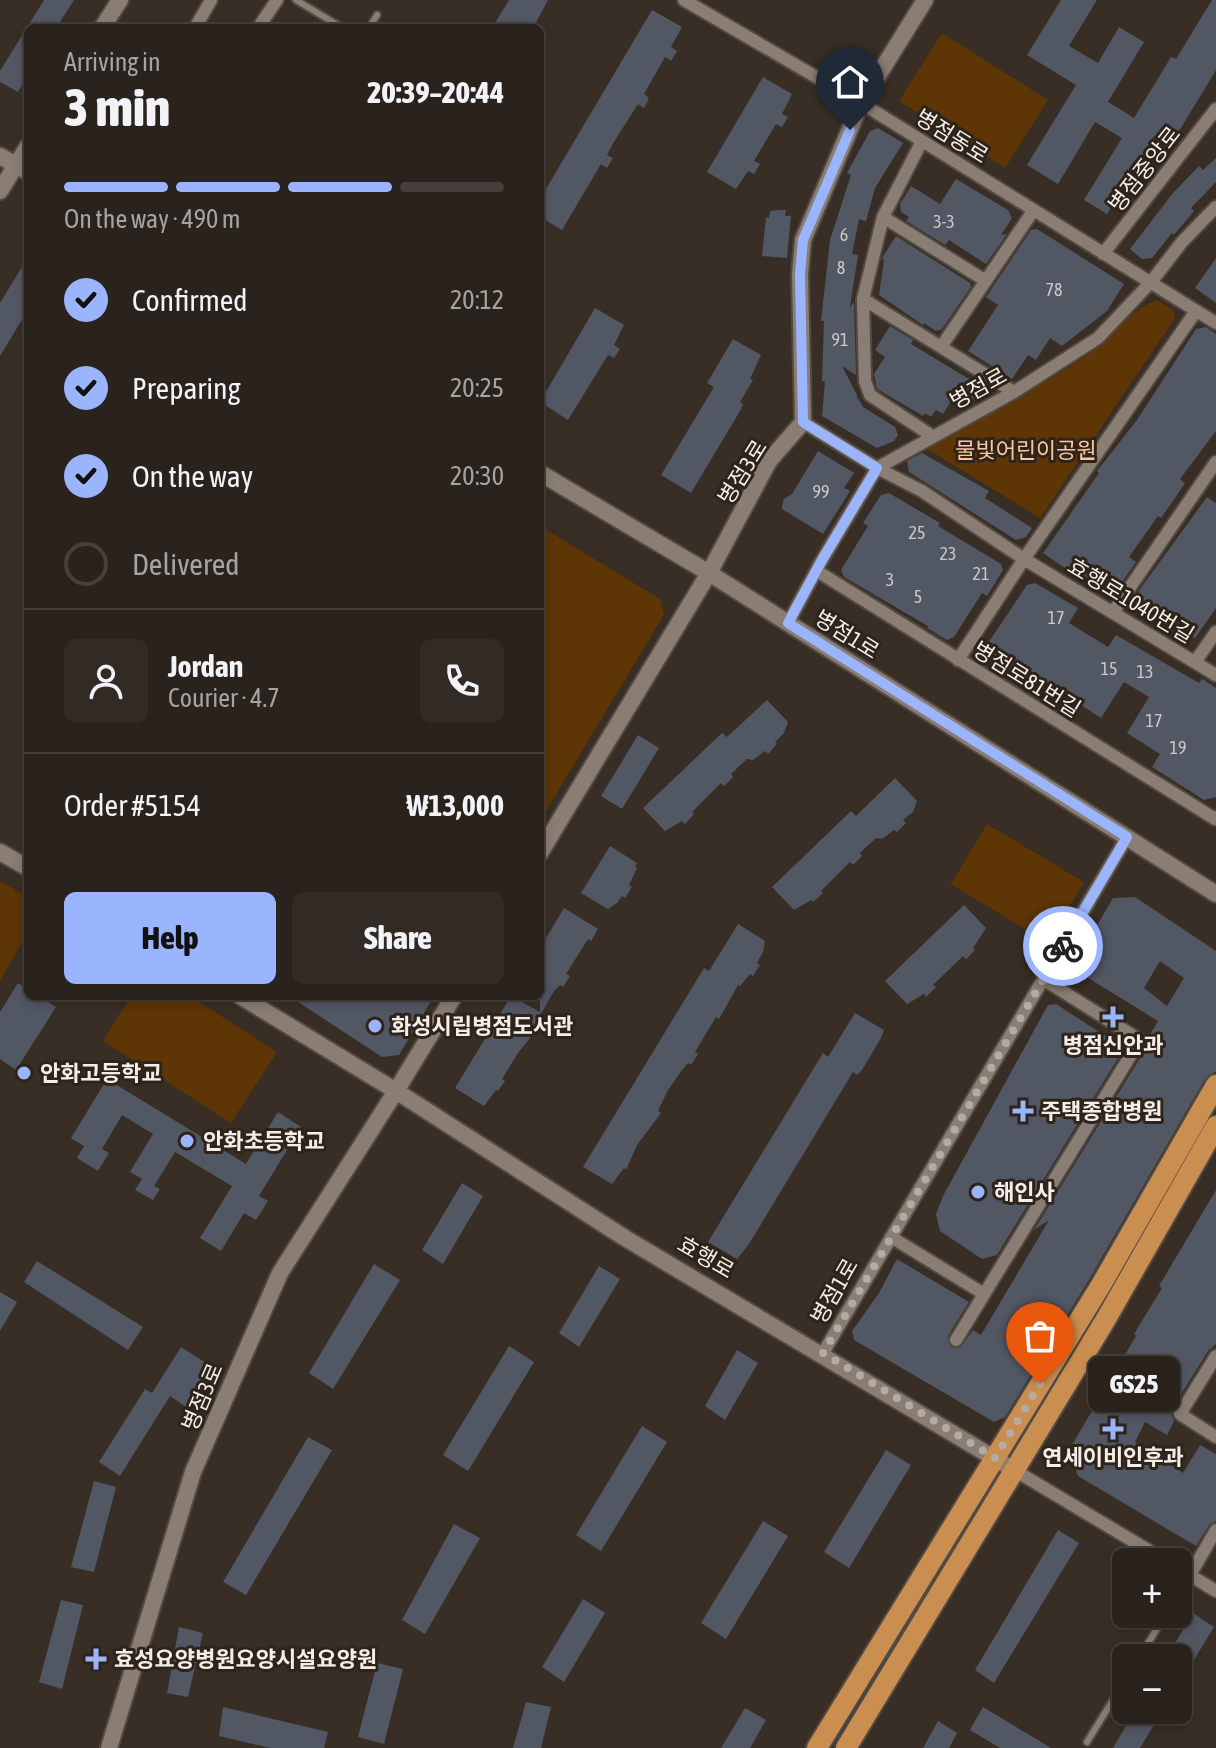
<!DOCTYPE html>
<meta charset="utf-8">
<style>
:root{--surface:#2a221c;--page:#322a25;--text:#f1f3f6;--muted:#a5a4a3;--line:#463f3b;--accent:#9ab5fd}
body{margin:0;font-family:"Asap Condensed","Noto Sans KR",sans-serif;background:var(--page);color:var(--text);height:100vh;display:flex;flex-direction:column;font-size:30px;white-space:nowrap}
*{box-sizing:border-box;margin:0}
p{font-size:26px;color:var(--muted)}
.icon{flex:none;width:44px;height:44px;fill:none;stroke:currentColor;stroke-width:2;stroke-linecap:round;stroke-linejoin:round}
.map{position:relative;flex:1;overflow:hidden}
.drawer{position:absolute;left:24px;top:24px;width:520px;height:976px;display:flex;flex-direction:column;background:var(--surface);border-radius:12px;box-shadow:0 4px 12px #0003,0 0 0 2px var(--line)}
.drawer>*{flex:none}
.controls{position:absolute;left:1112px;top:1548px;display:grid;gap:16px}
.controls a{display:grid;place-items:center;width:80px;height:80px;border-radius:12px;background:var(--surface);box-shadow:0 4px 12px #0003,0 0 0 2px var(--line);font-size:40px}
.pin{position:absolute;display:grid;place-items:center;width:68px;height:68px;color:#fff;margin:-82px -34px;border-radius:50% 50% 50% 0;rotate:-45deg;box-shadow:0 0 8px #0007}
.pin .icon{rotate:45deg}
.courier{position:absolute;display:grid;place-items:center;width:80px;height:80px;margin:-40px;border:6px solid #9ab5fd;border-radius:50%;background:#fff;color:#222;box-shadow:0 2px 10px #0007}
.bubble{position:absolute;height:56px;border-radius:12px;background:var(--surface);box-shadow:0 4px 12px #0003,0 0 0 2px var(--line);font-size:26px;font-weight:800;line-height:56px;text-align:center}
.head em{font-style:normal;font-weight:800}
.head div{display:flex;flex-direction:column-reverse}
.head{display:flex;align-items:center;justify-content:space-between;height:136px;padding:0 40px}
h1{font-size:52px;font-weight:800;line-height:60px}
.bar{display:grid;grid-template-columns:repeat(4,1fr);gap:12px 8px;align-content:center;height:96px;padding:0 40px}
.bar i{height:10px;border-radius:6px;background:var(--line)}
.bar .on{background:var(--accent)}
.bar p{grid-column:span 4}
.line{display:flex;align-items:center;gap:20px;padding:0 40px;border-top:2px solid var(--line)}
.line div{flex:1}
.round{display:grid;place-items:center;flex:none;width:84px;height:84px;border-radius:12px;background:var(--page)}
ol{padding:0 40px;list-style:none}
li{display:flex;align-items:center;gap:24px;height:88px}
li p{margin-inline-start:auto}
li .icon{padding:8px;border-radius:50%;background:var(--accent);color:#111;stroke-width:4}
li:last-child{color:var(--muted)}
li i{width:44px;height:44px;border:4px solid var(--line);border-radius:50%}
.action{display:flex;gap:16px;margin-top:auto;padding:16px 40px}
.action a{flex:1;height:92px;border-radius:12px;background:var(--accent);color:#111;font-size:32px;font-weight:800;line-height:92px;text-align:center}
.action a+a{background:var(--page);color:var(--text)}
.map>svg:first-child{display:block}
</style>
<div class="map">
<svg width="1216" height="1748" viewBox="0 0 1216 1748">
<rect width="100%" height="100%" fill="#382e25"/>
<path fill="#5e3505" d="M942,33L1048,100L1005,168L899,101Z
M1157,300L1174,311L1175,318L1040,518L926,448L930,440C986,412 1044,387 1094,350C1116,334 1131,309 1157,300Z
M540,526L660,599L664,615L540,821Z
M987,824L1084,882L1048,943L951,884Z
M0,881L28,897V932L0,981Z
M131,996H190L277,1052L231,1123L103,1041Z"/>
<path fill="#525764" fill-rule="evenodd" d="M44,0H74L56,28H28V76L18,92L0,82V71Z
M509,0H548L533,28H492Z
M1061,0H1097L1069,46L1098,63L1119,27L1144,42L1108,102L1134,118L1171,57L1176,59L1212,0H1216V70L1170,146L1154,136L1107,214L1084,200L1122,138L1095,122L1058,184L1027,165L1076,85L1027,55Z
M652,10L682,27L671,47L677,51L671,61L665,57L644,94L649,98L644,108L638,104L612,145L607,155L613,158L607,168L601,164L562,230L540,217V199Z
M763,77L792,94L782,114L788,117L782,127L776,124L754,161L760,164L754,174L748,171L736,189L707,172Z
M878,128L903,143L875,188L866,221L859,219L852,254L858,255L850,307L854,302L856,375L842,366L857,395V400L858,398L863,407L895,427L898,435L894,441L877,448L822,416L825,381H822L824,321H821L830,240L851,175L847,173L870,131Z
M1216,158V182L1191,208L1194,211L1174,235L1172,233L1152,258L1142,259L1130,249L1173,193L1199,166L1203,170Z
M956,179L1008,210L1012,218L1001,235L1007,234L986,264L949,240L945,245L906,221L909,217L901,212L900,204L911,186L940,204Z
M778,210H786L785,216H791L787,258L762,256L766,217L769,218L770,211Z
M1037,229L1124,284L1107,311L1062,346L1050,338L1036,360L1028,355L1012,379L968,351L998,305L986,297L1031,230Z
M896,236L970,283L971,287L942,329L936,331L924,323L923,325L879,295L884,260L882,258Z
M28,257V310L0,356V303Z
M1216,258V303L1195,288Z
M595,308L624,325L614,345L620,349L614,358L608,355L568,420L540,402Z
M890,326L913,340L911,344L979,385L976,389L979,391L974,399L964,405L953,398L943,414L936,410L931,417L925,413L923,416L877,389L874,374L885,357L875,350Z
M1206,327L1216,334V431L1180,479L1185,483L1173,501L1161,518L1158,516L1129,557L1136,562L1120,585L1117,583L1109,594L1075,570L1072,573L1043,553L1099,473L1097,471L1137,420L1196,329Z
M733,339L761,355L750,379L753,380L740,402L743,404L740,411L691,493L661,475L714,387L707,383Z
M818,451L854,473L844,488L850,491L823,534L782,509V506L784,499L792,494Z
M922,453L989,491L985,498L1032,528L1026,537L1016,540L909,472L907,461Z
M889,493L940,523L938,526L1001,564L1003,570L987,596L982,593L954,637L947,640L927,628L928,626L844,577L841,570L868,526L863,523L881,495Z
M1207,497L1216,503V608L1195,638L1135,596Z
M1035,583L1078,608L1069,623L1108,647L1116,635L1199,683L1202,679L1216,688V797L1204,800L1152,767L1160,754L1127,733L1149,697L1124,682L1101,718L1038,677L1033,686L980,655L1027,585Z
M767,700L788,722L784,733L775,742L777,744L768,754L765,751L753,760L747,759L731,774L733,777L724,786L721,783L692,812L694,814L685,824L682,821L665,831L643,808L722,733L727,737Z
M638,735L659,748L622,809L601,796Z
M895,778L917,801L913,812L903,820L906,823L897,832L894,830L882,839L876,838L860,853L862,856L853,865L850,862L821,891L823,893L813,902L811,900L794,910L772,887L851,811L856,816Z
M610,846L637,863L635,866L637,868L629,885L632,887L625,898L622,896L617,903L608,909L581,893Z
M1135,897L1216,951V1071L1205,1079L1090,1278L1005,1417L994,1422L854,1340L852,1331L879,1293L897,1259L969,1302L948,1336L951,1347H961L973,1330L981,1335L1049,1220L1034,1230L1148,1045V1038L1158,1021L1072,968L1113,898ZM1160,961L1184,978L1167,1006L1144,988Z
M964,905L986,928L973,948L975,950L966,959L963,956L933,985L936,987L926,997L924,994L907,1004L885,981Z
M564,908L598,929L591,941L588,939L566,974L570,976L563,987L560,985L554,991L530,1033L533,1034L518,1053L502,1079L505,1081L498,1091L496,1090L484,1106L455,1088L511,996L540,1012V948Z
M738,924L765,941L763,952L757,963L760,965L753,976L750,974L740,986L738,985L719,1019L716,1017L695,1052L698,1054L691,1065L688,1063L682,1070L668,1090L658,1111L661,1113L637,1145L626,1170L624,1168L612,1184L583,1167L704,968L709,971Z
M18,983L28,989V996H38L56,1007L16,1070L0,1059V1012Z
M289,996H434L399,1055L382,1057Z
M1056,1004L1118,1044L1120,1055L997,1255L982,1259L940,1231L936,1214L943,1196L1048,1005Z
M855,1013L884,1030L881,1038L862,1070L857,1075L853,1072L749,1244L737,1259L708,1242L823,1053L828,1057Z
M107,1079L246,1164L278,1112L301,1127L259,1196L268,1201L256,1220L244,1213L221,1251L200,1238L232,1186L175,1152L154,1186L160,1189L153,1200L135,1190L142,1179L130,1172L153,1134L122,1115L102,1149L109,1153L98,1171L77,1158L84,1146L71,1138Z
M462,1183L483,1196L443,1264L422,1250Z
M1216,1190V1344L1208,1351L1172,1409L1171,1414L1174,1421L1167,1435L1145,1422L1135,1442L1183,1473L1200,1445L1216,1454V1521L1209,1525L1196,1546L1078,1476L1069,1450L1136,1336L1134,1334L1162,1288L1159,1286Z
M37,1261L143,1327L128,1350L24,1282Z
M374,1264L400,1280L333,1389L309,1373Z
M599,1266L620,1279L579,1347L559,1333Z
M0,1292L17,1302L0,1331Z
M509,1346L534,1362L468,1471L443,1455Z
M181,1347L211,1366L186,1407L170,1396L120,1476L99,1462L145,1389L152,1393Z
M737,1350L758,1363L725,1420L705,1406Z
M642,1426L667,1442L601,1551L576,1535Z
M308,1437L332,1450L246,1595L223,1582Z
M886,1450L911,1465L849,1568L824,1552Z
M94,1481L116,1487L94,1572L71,1567Z
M763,1521L788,1536L726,1639L701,1623Z
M454,1524L480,1538L425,1634L402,1620Z
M1058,1530L1079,1543L994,1683L975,1670Z
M583,1599L605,1613L564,1682L542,1667Z
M61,1600L83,1605L62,1689L39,1682Z
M1193,1613L1214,1627L1178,1686V1658H1166Z
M179,1627L203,1633L188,1697L167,1693Z
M377,1663L403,1669L384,1744L358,1737Z
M526,1702L551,1707L541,1748H513Z
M223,1707L328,1732L324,1748H270L219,1736Z
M983,1707L1051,1748H1000L970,1730Z
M745,1708L766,1720L750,1748H721Z
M1135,1710H1163L1140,1748H1113Z
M938,1721L957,1733L949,1748H923Z"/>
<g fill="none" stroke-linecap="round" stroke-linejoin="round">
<defs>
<path id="service" d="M296,0L341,27
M369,28L377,15
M1178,1594L1190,1575
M1139,1658L1166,1614
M1087,1742L1126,1679"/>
<path id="minor" d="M684,0L861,103L1216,323
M195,28L211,0
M258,28L277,0
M922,141L883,217L863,299L865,381L870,395L932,436
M883,217L986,281
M1103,254L1216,109
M863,299L1014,392
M941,347L1033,211
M803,422L877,468L922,491L1024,559L1216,675
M817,571L1215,819L1216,817
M1113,612L1216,462
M788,623L822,560L877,468L1014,392L1098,338L1151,282L1182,242L1216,207
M958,660L1024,559L1196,311
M1195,662L1216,632
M891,1237L984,1294
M956,1340L1140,1040L1043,979
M823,1353L1127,837
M1216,1356L1180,1414L1216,1437
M1014,1470L1168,1562
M1178,1568L1216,1591
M1190,1575L1216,1530"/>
<path id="tertiary" d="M102,28L120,0
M0,156L28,172
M0,191L28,146
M540,473L709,573L1216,894
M0,852L28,868
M540,853L709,573L769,461L803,422L800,274L803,240L861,103L925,0
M240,996L396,1091L625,1238L1014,1470
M109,1748L193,1472L280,1273L396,1091L454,996"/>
<path id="primary" d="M817,1748L1101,1285L1216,1085
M846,1748L1106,1319L1216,1126"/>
</defs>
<use href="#service" stroke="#524a42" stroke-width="10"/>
<use href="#minor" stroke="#524a42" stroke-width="16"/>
<use href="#tertiary" stroke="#524a42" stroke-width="20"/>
<use href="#primary" stroke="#524a42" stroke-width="24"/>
<use href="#service" stroke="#8a7d73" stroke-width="6"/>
<use href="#minor" stroke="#8a7d73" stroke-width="12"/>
<use href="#tertiary" stroke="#8a7d73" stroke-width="16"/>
<use href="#primary" stroke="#ca8e50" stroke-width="20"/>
</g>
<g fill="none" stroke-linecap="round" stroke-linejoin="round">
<path stroke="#b3aba4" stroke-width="8" stroke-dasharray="0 14.4" d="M1040,1384L995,1458L823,1353L1063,946"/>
<path stroke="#9ab5fd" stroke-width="10" d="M850,130L803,240L800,274L803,422L877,468L822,560L788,623L1127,837L1063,946"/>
</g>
<g fill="#9ab5fd" stroke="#2e241b" stroke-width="3">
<path d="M1109 1005h8v8h8v8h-8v8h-8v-8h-8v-8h8z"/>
<circle cx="375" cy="1026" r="8"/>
<circle cx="24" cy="1073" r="8"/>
<path d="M1019 1099h8v8h8v8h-8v8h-8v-8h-8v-8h8z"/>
<circle cx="187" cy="1141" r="8"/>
<circle cx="978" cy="1192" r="8"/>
<path d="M1109 1417h8v8h8v8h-8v8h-8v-8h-8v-8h8z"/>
<path d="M92 1647h8v8h8v8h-8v8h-8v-8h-8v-8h8z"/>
</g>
<g text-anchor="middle" stroke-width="6" stroke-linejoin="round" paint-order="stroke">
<g font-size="18" fill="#ccc8c7">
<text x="944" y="228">3-3</text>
<text x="844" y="241">6</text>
<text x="841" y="274">8</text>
<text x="1054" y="296">78</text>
<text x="840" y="346">91</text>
<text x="821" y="498">99</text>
<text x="917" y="539">25</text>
<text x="948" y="560">23</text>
<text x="981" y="580">21</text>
<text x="890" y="586">3</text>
<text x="918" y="603">5</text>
<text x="1056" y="624">17</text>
<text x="1109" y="675">15</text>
<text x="1145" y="678">13</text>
<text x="1154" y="727">17</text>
<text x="1178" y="754">19</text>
</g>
<g font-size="22" fill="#f5eee8" stroke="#2e241b">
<text transform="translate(952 136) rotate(32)" y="8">병점동로</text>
<text transform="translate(1144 169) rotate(-52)" y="8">병점중앙로</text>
<text transform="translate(978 388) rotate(-29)" y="8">병점로</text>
<text transform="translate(742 472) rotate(-58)" y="8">병점3로</text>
<text transform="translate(1131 600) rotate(31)" y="8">효행로1040번길</text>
<text transform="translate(847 634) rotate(32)" y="8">병점1로</text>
<text transform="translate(1027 679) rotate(32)" y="8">병점로81번길</text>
<text transform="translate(706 1257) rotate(30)" y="8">효행로</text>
<text transform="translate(834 1291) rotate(-60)" y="8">병점1로</text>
<text transform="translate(202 1397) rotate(-67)" y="8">병점3로</text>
</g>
<g font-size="22" fill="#f8c79c" stroke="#2e241b">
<text x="1026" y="458">물빛어린이공원</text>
</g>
<g font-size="22" font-weight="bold" fill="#f5eee8" stroke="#2e241b" text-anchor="start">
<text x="391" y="1034">화성시립병점도서관</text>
<text x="1113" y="1053" text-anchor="middle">병점신안과</text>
<text x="40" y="1081">안화고등학교</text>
<text x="1041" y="1119">주택종합병원</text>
<text x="203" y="1149">안화초등학교</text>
<text x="994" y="1200">해인사</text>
<text x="1113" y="1465" text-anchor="middle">연세이비인후과</text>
<text x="114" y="1667">효성요양병원요양시설요양원</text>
</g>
</g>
</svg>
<div class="controls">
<a>+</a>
<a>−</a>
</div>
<div class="pin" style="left:1040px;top:1384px;background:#ea580c"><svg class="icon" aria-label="bag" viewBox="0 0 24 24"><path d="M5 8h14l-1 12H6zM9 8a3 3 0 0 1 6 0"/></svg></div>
<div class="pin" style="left:850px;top:130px;background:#1f2937"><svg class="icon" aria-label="home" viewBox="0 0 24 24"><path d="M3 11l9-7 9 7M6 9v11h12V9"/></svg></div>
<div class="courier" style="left:1063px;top:946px"><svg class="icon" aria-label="bike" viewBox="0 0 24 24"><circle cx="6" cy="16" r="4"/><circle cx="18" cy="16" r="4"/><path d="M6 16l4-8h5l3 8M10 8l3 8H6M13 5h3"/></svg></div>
<div class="bubble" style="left:1088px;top:1356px;width:92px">GS25</div>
<section class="drawer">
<div class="head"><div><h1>3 min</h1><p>Arriving in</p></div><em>20:39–20:44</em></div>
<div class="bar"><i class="on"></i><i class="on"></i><i class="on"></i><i></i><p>On the way · 490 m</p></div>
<ol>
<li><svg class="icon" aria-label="check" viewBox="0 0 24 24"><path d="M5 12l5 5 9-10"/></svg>Confirmed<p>20:12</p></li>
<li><svg class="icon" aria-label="check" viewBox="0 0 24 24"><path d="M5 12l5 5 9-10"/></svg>Preparing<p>20:25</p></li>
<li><svg class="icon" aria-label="check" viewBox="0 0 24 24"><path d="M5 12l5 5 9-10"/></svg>On the way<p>20:30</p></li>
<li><i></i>Delivered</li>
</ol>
<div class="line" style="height:144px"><a class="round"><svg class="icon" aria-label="person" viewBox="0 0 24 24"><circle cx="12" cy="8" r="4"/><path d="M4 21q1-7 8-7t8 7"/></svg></a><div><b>Jordan</b><p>Courier · 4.7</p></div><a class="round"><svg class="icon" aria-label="phone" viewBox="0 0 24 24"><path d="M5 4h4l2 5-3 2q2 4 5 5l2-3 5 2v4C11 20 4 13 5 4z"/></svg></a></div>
<div class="line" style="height:104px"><div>Order #5154</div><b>₩13,000</b></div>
<div class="action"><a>Help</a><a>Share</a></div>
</section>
</div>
